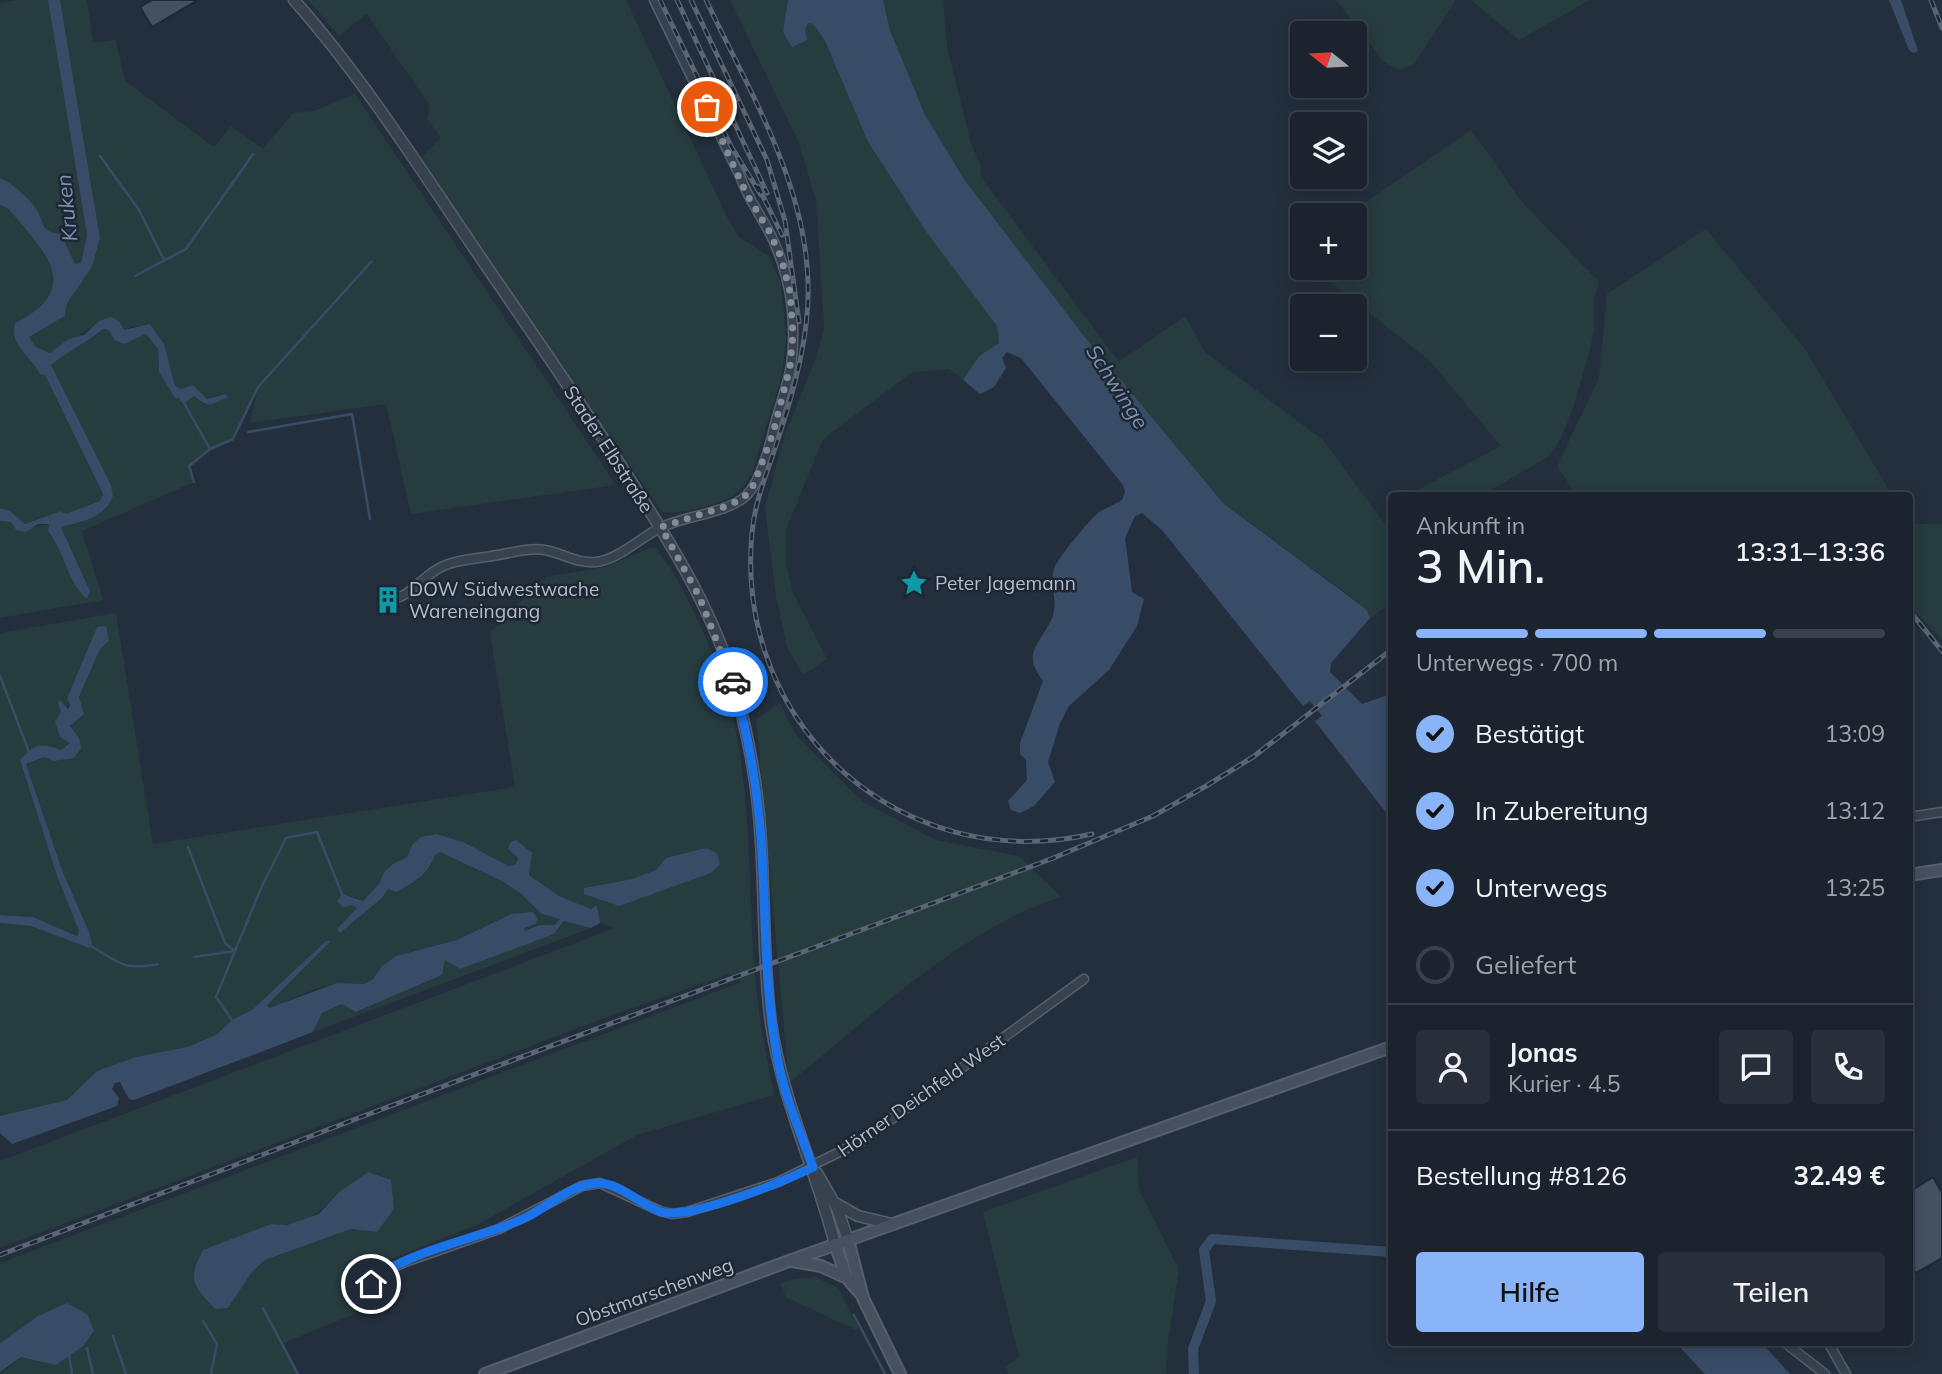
<!DOCTYPE html>
<html lang="de">
<meta charset="utf-8">
<style>
:root{--surface:#1b232e;--page:#282f3a;--text:#f1f3f6;--muted:#a0a4aa;--line:#39404a;--accent:#8ab4f8}
body{margin:0;font-family:Mulish,sans-serif;background:var(--page);color:var(--text);height:100vh;display:flex;flex-direction:column;font-size:26px;white-space:nowrap}
*{box-sizing:border-box;margin:0}
p{font-size:23px;color:var(--muted)}
.icon{flex:none;width:38px;height:38px;fill:none;stroke:currentColor;stroke-width:2;stroke-linecap:round;stroke-linejoin:round}
.map{position:relative;flex:1;overflow:hidden}
.sheet{position:absolute;left:1388px;top:492px;width:525px;height:854px;display:flex;flex-direction:column;background:var(--surface);border-radius:7px;box-shadow:0 4px 18px #0003,0 0 0 2px var(--line)}
.sheet>*{flex:none}
.needle{width:46px;rotate:288deg}
.fabs{position:absolute;left:1290px;top:21px;display:grid;gap:14px}
.fabs a{display:grid;place-items:center;width:77px;height:77px;border-radius:7px;background:var(--surface);box-shadow:0 4px 18px #0003,0 0 0 2px var(--line);font-size:35px}
.pin{position:absolute;display:grid;place-items:center;width:60px;height:60px;color:#fff;margin:-30px;border:4px solid #fff;border-radius:50%;box-shadow:0 2px 7px #0007}
.courier{position:absolute;display:grid;place-items:center;width:70px;height:70px;margin:-35px;border:5px solid #1a73e8;border-radius:50%;background:#fff;color:#222;box-shadow:0 2px 9px #0007}
.summary em{font-style:normal;font-weight:600}
.summary div{display:flex;flex-direction:column-reverse}
.summary{display:flex;align-items:center;justify-content:space-between;height:119px;padding:0 28px}
h1{font-size:46px;font-weight:600;line-height:52px}
.bar{display:grid;grid-template-columns:repeat(4,1fr);gap:10px 7px;align-content:center;height:84px;padding:0 28px}
.bar i{height:9px;border-radius:5px;background:var(--line)}
.bar .selected{background:var(--accent)}
.bar p{grid-column:span 4}
.line{display:flex;align-items:center;gap:18px;padding:0 28px;border-top:2px solid var(--line)}
.line div{flex:1}
.round{display:grid;place-items:center;flex:none;width:74px;height:74px;border-radius:7px;background:var(--page)}
ol{padding:0 28px;list-style:none}
li{display:flex;align-items:center;gap:21px;height:77px}
li p{margin-inline-start:auto}
li .icon{padding:7px;border-radius:50%;background:var(--accent);color:#111;stroke-width:4}
li:last-child{color:var(--muted)}
li i{width:38px;height:38px;border:4px solid var(--line);border-radius:50%}
.primary-button{display:flex;gap:14px;margin-top:auto;padding:14px 28px}
.primary-button a{flex:1;height:80px;border-radius:7px;background:var(--accent);color:#111;font-size:28px;font-weight:600;line-height:80px;text-align:center}
.primary-button a+a{background:var(--page);color:var(--text)}
.map>svg:first-child{display:block}
</style>
<div class="map">
<svg width="1942" height="1374" viewBox="0 0 1942 1374">
<rect width="100%" height="100%" fill="#242f3e"/>
<path fill="#263c3f" fill-rule="evenodd" d="M18,0H48L87,235L81,263L75,264L61,234C42,231 45,227 38,212C34,202 10,181 0,178V3Z
M60,0H87L93,43L116,40L125,81L214,147L231,126L263,149L293,113L314,111L355,94L616,485L411,514L386,404L250,423L259,385L233,439L210,449L189,466L194,482L82,531L103,600L0,618V521L11,522L16,530L49,524L48,531L90,591L61,526L82,523L113,496L111,485L50,365C68,351 87,344 103,329L109,330L114,340L124,344L146,334L158,349L159,372L175,397L190,398L194,396L204,405L221,394L207,399L175,386L164,344L135,326L124,330L99,321C84,335 67,341 50,353L36,347L29,337L65,316L66,303L92,267L100,238Z
M308,0H626L726,215L739,237L769,256L781,284L786,339L782,375L752,473C747,481 743,490 734,495C719,505 679,515 662,512L420,159L441,138L427,119L430,106L367,14L339,36Z
M730,0H788L783,32L805,28L809,23L814,25L825,41L868,142L925,230L997,326L999,343L979,356L963,380L949,369L911,373L823,439L786,530V566L793,593L827,659L803,675L787,647L776,597L765,507L784,437L818,352L824,327L816,200L799,143Z
M883,0H943L947,46L972,147L981,165V177L1119,362L1185,316L1205,352L1323,440L1390,531L1391,603L1370,618L1366,609L1357,601L1224,504L1109,367L1014,248L966,182L925,115L890,30Z
M1336,0H1456L1414,64L1399,70L1384,62Z
M1471,0H1590L1519,40Z
M1471,130L1522,202L1599,282L1594,298V331L1588,356L1573,408L1561,438L1549,456L1483,495H1408L1501,446L1430,361L1313,268H1354V215H1347Z
M0,205L8,207C43,251 86,287 15,323C8,344 32,357 40,374L45,375L103,494L101,501L66,515L61,511L25,524L10,511L0,508Z
M1706,229L1805,349L1892,495H1772L1762,491L1576,495L1557,466L1599,378L1607,294Z
M1909,524H1942V640L1909,605Z
M650,548H655C660,555 666,562 671,569C689,600 706,636 719,670C753,764 747,865 754,963C757,1008 765,1051 774,1095L637,1135L477,1225L340,1279L357,1313L281,1344L298,1374H0L21,1357L38,1316L0,1343V1263L741,982L729,974L610,1016L0,1248V1161L615,928L600,923L597,906L591,909L559,896L529,875L532,853L508,849L518,858L516,864L509,866L462,842L437,834L412,845L407,857L393,864L384,872L379,884L363,901L354,897L337,902L343,907L352,904L357,908L337,929L340,933L382,898L388,889L431,867L435,855L440,852C462,862 485,871 506,883C527,897 536,912 561,919L555,925H539L524,931V928L536,924L511,914L457,940L396,956L382,966L373,979L363,984L339,983L318,988L270,1008L267,1005L330,941L252,1010L232,1020L216,1035L187,1047L138,1057L97,1071L67,1100L0,1116V923L31,925L89,948V932L62,870L26,764L44,756L53,761L79,738L70,726L84,714L79,698L100,649L109,641L97,627L67,697L70,705L61,712L55,721L60,736L70,742L61,750C39,742 36,745 20,760L56,873L79,930L77,936L33,917L0,915V633L116,613L153,844L515,787L490,633L546,577L604,567ZM656,870L619,906L584,894L585,888L632,879ZM338,1193L377,1232L351,1229L265,1260L252,1272L228,1308L271,1224C303,1227 318,1215 338,1193Z
M780,703L796,735L863,802L936,840L1019,856L1061,897C961,929 871,1017 789,1083L756,719Z
M567,920L591,928L313,1032L322,1013L342,1004L357,1012L442,975L445,960L460,969L554,934Z
M1137,1157L1139,1189L1179,1270L1168,1341L1166,1374H1009L1005,1367L1019,1357L983,1212Z
M815,1277L838,1288L859,1328L856,1330L787,1298L780,1284L794,1279Z"/>
<path fill="#394c67" d="M48,0H60L100,238L92,267L67,303L65,316L29,337L36,347L50,353L69,339L84,335L99,321L111,317L119,321L124,330L150,324L164,344L175,386L182,389L193,385L207,399L226,394L228,397C210,404 211,410 194,396L183,404L179,398H175L159,372L158,349L146,334L124,344L114,340L109,330L103,329C87,343 68,351 51,365L111,485L113,496C105,518 81,522 61,527L90,591L87,599C68,583 64,551 48,531L49,524H38L26,532L16,530L11,522L0,521V508L10,511L25,524L61,511L66,514L100,501L103,494L45,375L40,374C32,357 8,344 15,323C86,287 43,251 8,208L0,205V178C10,181 34,202 38,212C45,227 42,231 61,234L75,264L81,263L87,235Z
M788,0H883L890,30L925,115L966,182L1084,336L1224,504L1366,609L1370,618L1331,663L1330,672L1362,704L1391,694V819L1315,721L1322,716L1310,701L1303,706L1162,530L1142,513L1135,516L1125,538L1132,592L1144,599L1137,626L1109,670L1069,706L1060,723L1048,762L1055,782L1034,806L1020,813L1011,810L1008,801L1027,780L1026,760L1020,754V743L1043,681C1021,652 1040,646 1052,618C1059,602 1049,585 1054,569C1057,559 1089,520 1098,513C1105,508 1114,505 1122,500L1125,492L1123,485L1021,358L1007,352L1002,358L1006,368L994,387L980,394L963,380L979,356L999,343L997,326L925,230L868,142L825,41L814,25L809,23L805,28L807,40L792,47L783,32Z
M1889,0H1901L1918,51L1913,53L1909,50Z
M106,626L109,641L100,649L79,697L84,714L70,726L79,738L81,748L74,758L53,761L44,757L26,764L62,870L89,932L92,943L89,948L31,926L0,923V915L33,917L77,936L79,931L56,873L20,760C35,744 40,742 61,750L70,743L60,737L55,721L61,712L58,703L60,700L68,709L70,705L67,698L97,627Z
M437,834L463,842L509,866L516,864L518,858L508,849L510,843L516,840L532,853L529,875L559,896L591,909L597,905L600,923L591,928L564,921L554,934L460,969L445,960L442,975L356,1012L342,1004L322,1013L313,1032L134,1100L129,1099L120,1082L115,1083L112,1089L119,1098L117,1106L12,1144L0,1133V1116L67,1100L97,1071L136,1057L187,1047L216,1035L232,1020L252,1010L326,941H331L267,1005L269,1008L337,983L364,984L373,979L382,966L396,956L457,940L511,914L533,912L538,919L536,924L524,928L525,931L539,925H555L560,919L542,914L520,893L502,881L440,852L435,855C428,875 414,882 397,892L388,889L382,898L340,933L337,929L357,908L352,905L343,907L337,902L342,894L363,901L379,884L384,872L393,864L407,857L412,845L421,837Z
M706,848L717,853L720,864L711,873L619,906L584,894V888L632,879L656,870L666,858Z
M368,1172L391,1180L394,1209L377,1232L351,1229L265,1260L252,1272L228,1308L215,1309C193,1285 187,1281 203,1250L271,1224L287,1225L319,1214L338,1193Z
M67,1303L88,1315L94,1331L83,1346L56,1365L21,1357L0,1372V1343L38,1316Z
M1675,1342H1761L1790,1374H1705Z"/>
<g fill="none" stroke-linecap="round" stroke-linejoin="round">
<path stroke="#394c67" stroke-width="2.5" d="M100,156L139,210L164,260
M135,276L186,249L253,154
M184,403L210,449L189,466L194,482
M248,432L352,414L370,519
M210,449L233,439L258,387L371,262
M0,676L29,752
M188,847L225,943L235,951L194,957
M89,945C119,962 122,971 158,964
M232,1020L216,997L262,886L286,838L317,832L342,894
M263,1308L298,1374
M854,1315L885,1374
M203,1321L217,1344L211,1374
M113,1336L126,1374
M87,1348L93,1374
M69,1356L72,1374"/>
<path stroke="#394c67" stroke-width="10" d="M1194,1374L1193,1349L1211,1301L1204,1250L1212,1239L1391,1252"/>
</g>
<path fill="#455162" stroke="#1f2835" stroke-width="2" d="M152,0H198L152,27L140,7Z
M395,588L396,591L384,595L382,601L387,606L397,605L398,610L380,613L378,590Z
M1933,1177L1942,1193V1258L1916,1273L1914,1271L1909,1274V1192Z"/>
<g fill="none" stroke-linecap="round" stroke-linejoin="round">
<defs>
<path id="minor" d="M388,600C411,597 418,581 436,570C453,559 478,559 498,555C512,553 530,547 545,550C562,553 578,564 596,562C620,559 640,537 662,527C685,516 727,513 746,496C761,481 769,448 774,428C779,408 787,387 791,366C797,325 791,280 774,242C764,219 748,200 740,176L654,0
M1909,817L1942,812
M366,1292L380,1274L405,1262L499,1229L582,1186L600,1183L660,1211L672,1214L687,1212L778,1182L860,1142L1084,979
M1784,1342L1825,1374
M1828,1342L1846,1374"/>
<path id="tertiary" d="M294,0C371,87 432,188 498,283C544,350 590,417 634,486C671,544 709,605 730,671C747,727 758,784 761,842C765,903 763,964 771,1023C782,1100 816,1170 835,1244
M817,1173L837,1208L848,1240
M835,1203L858,1216L892,1224"/>
<path id="secondary" d="M1909,875L1942,870
M848,1240L863,1298L900,1374
M835,1244L847,1278L862,1295
M792,1261L821,1266L847,1278
M485,1374L789,1261L1391,1047"/>
</defs>
<use href="#minor" stroke="#565f6c" stroke-width="11"/>
<use href="#tertiary" stroke="#565f6c" stroke-width="13"/>
<use href="#secondary" stroke="#565f6c" stroke-width="14"/>
<use href="#minor" stroke="#38414e" stroke-width="8"/>
<use href="#tertiary" stroke="#38414e" stroke-width="10"/>
<use href="#secondary" stroke="#465061" stroke-width="10"/>
<defs>
<path id="rail" d="M660,0L731,146L761,195
M677,0L767,193
M691,0L767,160L785,221L799,322
M706,0C748,89 805,181 808,282C810,332 795,386 780,433C770,466 755,498 752,533C734,727 902,877 1092,834
M1931,0L1942,28
M758,186L782,235
M1909,610L1942,651
M0,1255L361,1117L1051,859L1153,816L1206,786L1253,757L1391,650"/>
</defs>
<use href="#rail" stroke="#5a6575" stroke-width="5"/>
<use href="#rail" stroke="#1d2633" stroke-width="2.5" stroke-dasharray="8" stroke-linecap="butt"/>
</g>
<g fill="none" stroke-linecap="round" stroke-linejoin="round">
<path stroke="#828b98" stroke-width="7" stroke-dasharray="0 12.6" d="M707,107L746,193L769,231L781,257L790,292L793,334L790,367L773,433L754,484L745,496L730,505L661,527L699,596L733,682"/>
<path stroke="#1a73e8" stroke-width="9" d="M371,1284C402,1250 483,1239 527,1217C548,1206 574,1183 598,1183C620,1183 641,1205 661,1212C690,1220 785,1181 813,1167C799,1129 782,1090 776,1050C764,980 766,909 761,838C757,785 748,733 733,682"/>
</g>
<defs>
<symbol id="sight-bare" viewBox="-9 -9 18 18"><path d="M0-6L1.8-2.2L6-1.7L2.9 1.2L3.7 5.4L0 3.3L-3.7 5.4L-2.9 1.2L-6-1.7L-1.8-2.2Z" fill="#0f9aa8" stroke="#1d2633" stroke-width="2.5" paint-order="stroke"/></symbol>
<symbol id="building-bare" viewBox="-9 -9 18 18"><path d="M-4-6H4V6H1V3H-1V6H-4ZM-2.5-4.3h1.7v1.8h-1.7ZM.8-4.3h1.7v1.8H.8ZM-2.5-1h1.7V.8h-1.7ZM.8-1h1.7V.8H.8Z" fill="#0f9aa8" stroke="#1d2633" stroke-width="2.5" paint-order="stroke"/></symbol>
</defs>
<g fill-rule="evenodd">
<use href="#sight-bare" x="895" y="564" width="38" height="38"/>
<use href="#building-bare" x="369" y="581" width="38" height="38"/>
</g>
<g text-anchor="middle" stroke-width="5" stroke-linejoin="round" paint-order="stroke">
<g font-size="19" fill="#b4bcc9" stroke="#1d2633">
<text transform="translate(609 449) rotate(57)" y="7">Stader Elbstraße</text>
<text transform="translate(921 1095) rotate(-35)" y="7">Hörner Deichfeld West</text>
<text transform="translate(654 1292) rotate(-20)" y="7">Obstmarschenweg</text>
</g>
<g font-size="19" fill="#b4bcc9" stroke="#1d2633" text-anchor="start">
<text x="935" y="590">Peter Jagemann</text>
<text x="409" y="596">DOW Südwestwache<tspan x="409" dy="22">Wareneingang</tspan></text>
</g>
<g font-size="21" font-style="italic" fill="#7c92b1" stroke="#1d2633">
<text transform="translate(67 208) rotate(-96)" y="7">Kruken</text>
<text transform="translate(1117 387) rotate(57)" y="7">Schwinge</text>
</g>
</g>
</svg>
<div class="fabs">
<a><svg class="needle" viewBox="-14 -14 28 28"><path d="M0-13l5 13h-10z" fill="#e53935"/><path d="M0 13l5-13h-10z" fill="#a0a4aa"/></svg></a>
<a><svg class="icon" aria-label="layers" viewBox="0 0 24 24"><path d="M12 4l9 5-9 5-9-5zM3 14l9 5 9-5"/></svg></a>
<a>+</a>
<a>−</a>
</div>
<div class="pin" style="left:707px;top:107px;background:#ea580c"><svg class="icon" aria-label="bag" viewBox="0 0 24 24"><path d="M5 8h14l-1 12H6zM9 8a3 3 0 0 1 6 0"/></svg></div>
<div class="pin" style="left:371px;top:1284px;background:#1f2937"><svg class="icon" aria-label="home" viewBox="0 0 24 24"><path d="M3 11l9-7 9 7M6 9v11h12V9"/></svg></div>
<div class="courier" style="left:733px;top:682px"><svg class="icon" aria-label="car" viewBox="0 0 24 24"><path d="M5 17H2v-5l4-1 3-4h7l3 4 3 1v5h-3M9 17h6M6 11h13"/><circle cx="7" cy="17" r="2"/><circle cx="17" cy="17" r="2"/></svg></div>
<section class="sheet">
<div class="summary"><div><h1>3 Min.</h1><p>Ankunft in</p></div><em>13:31–13:36</em></div>
<div class="bar"><i class="selected"></i><i class="selected"></i><i class="selected"></i><i></i><p>Unterwegs · 700 m</p></div>
<ol>
<li><svg class="icon" aria-label="check" viewBox="0 0 24 24"><path d="M5 12l5 5 9-10"/></svg>Bestätigt<p>13:09</p></li>
<li><svg class="icon" aria-label="check" viewBox="0 0 24 24"><path d="M5 12l5 5 9-10"/></svg>In Zubereitung<p>13:12</p></li>
<li><svg class="icon" aria-label="check" viewBox="0 0 24 24"><path d="M5 12l5 5 9-10"/></svg>Unterwegs<p>13:25</p></li>
<li><i></i>Geliefert</li>
</ol>
<div class="line" style="height:126px"><a class="round"><svg class="icon" aria-label="person" viewBox="0 0 24 24"><circle cx="12" cy="8" r="4"/><path d="M4 21q1-7 8-7t8 7"/></svg></a><div><b>Jonas</b><p>Kurier · 4.5</p></div><a class="round"><svg class="icon" aria-label="chat" viewBox="0 0 24 24"><path d="M4 5h16v11H9l-5 4z"/></svg></a><a class="round"><svg class="icon" aria-label="phone" viewBox="0 0 24 24"><path d="M5 4h4l2 5-3 2q2 4 5 5l2-3 5 2v4C11 20 4 13 5 4z"/></svg></a></div>
<div class="line" style="height:91px"><div>Bestellung #8126</div><b>32.49 €</b></div>
<div class="primary-button"><a>Hilfe</a><a>Teilen</a></div>
</section>
</div>
